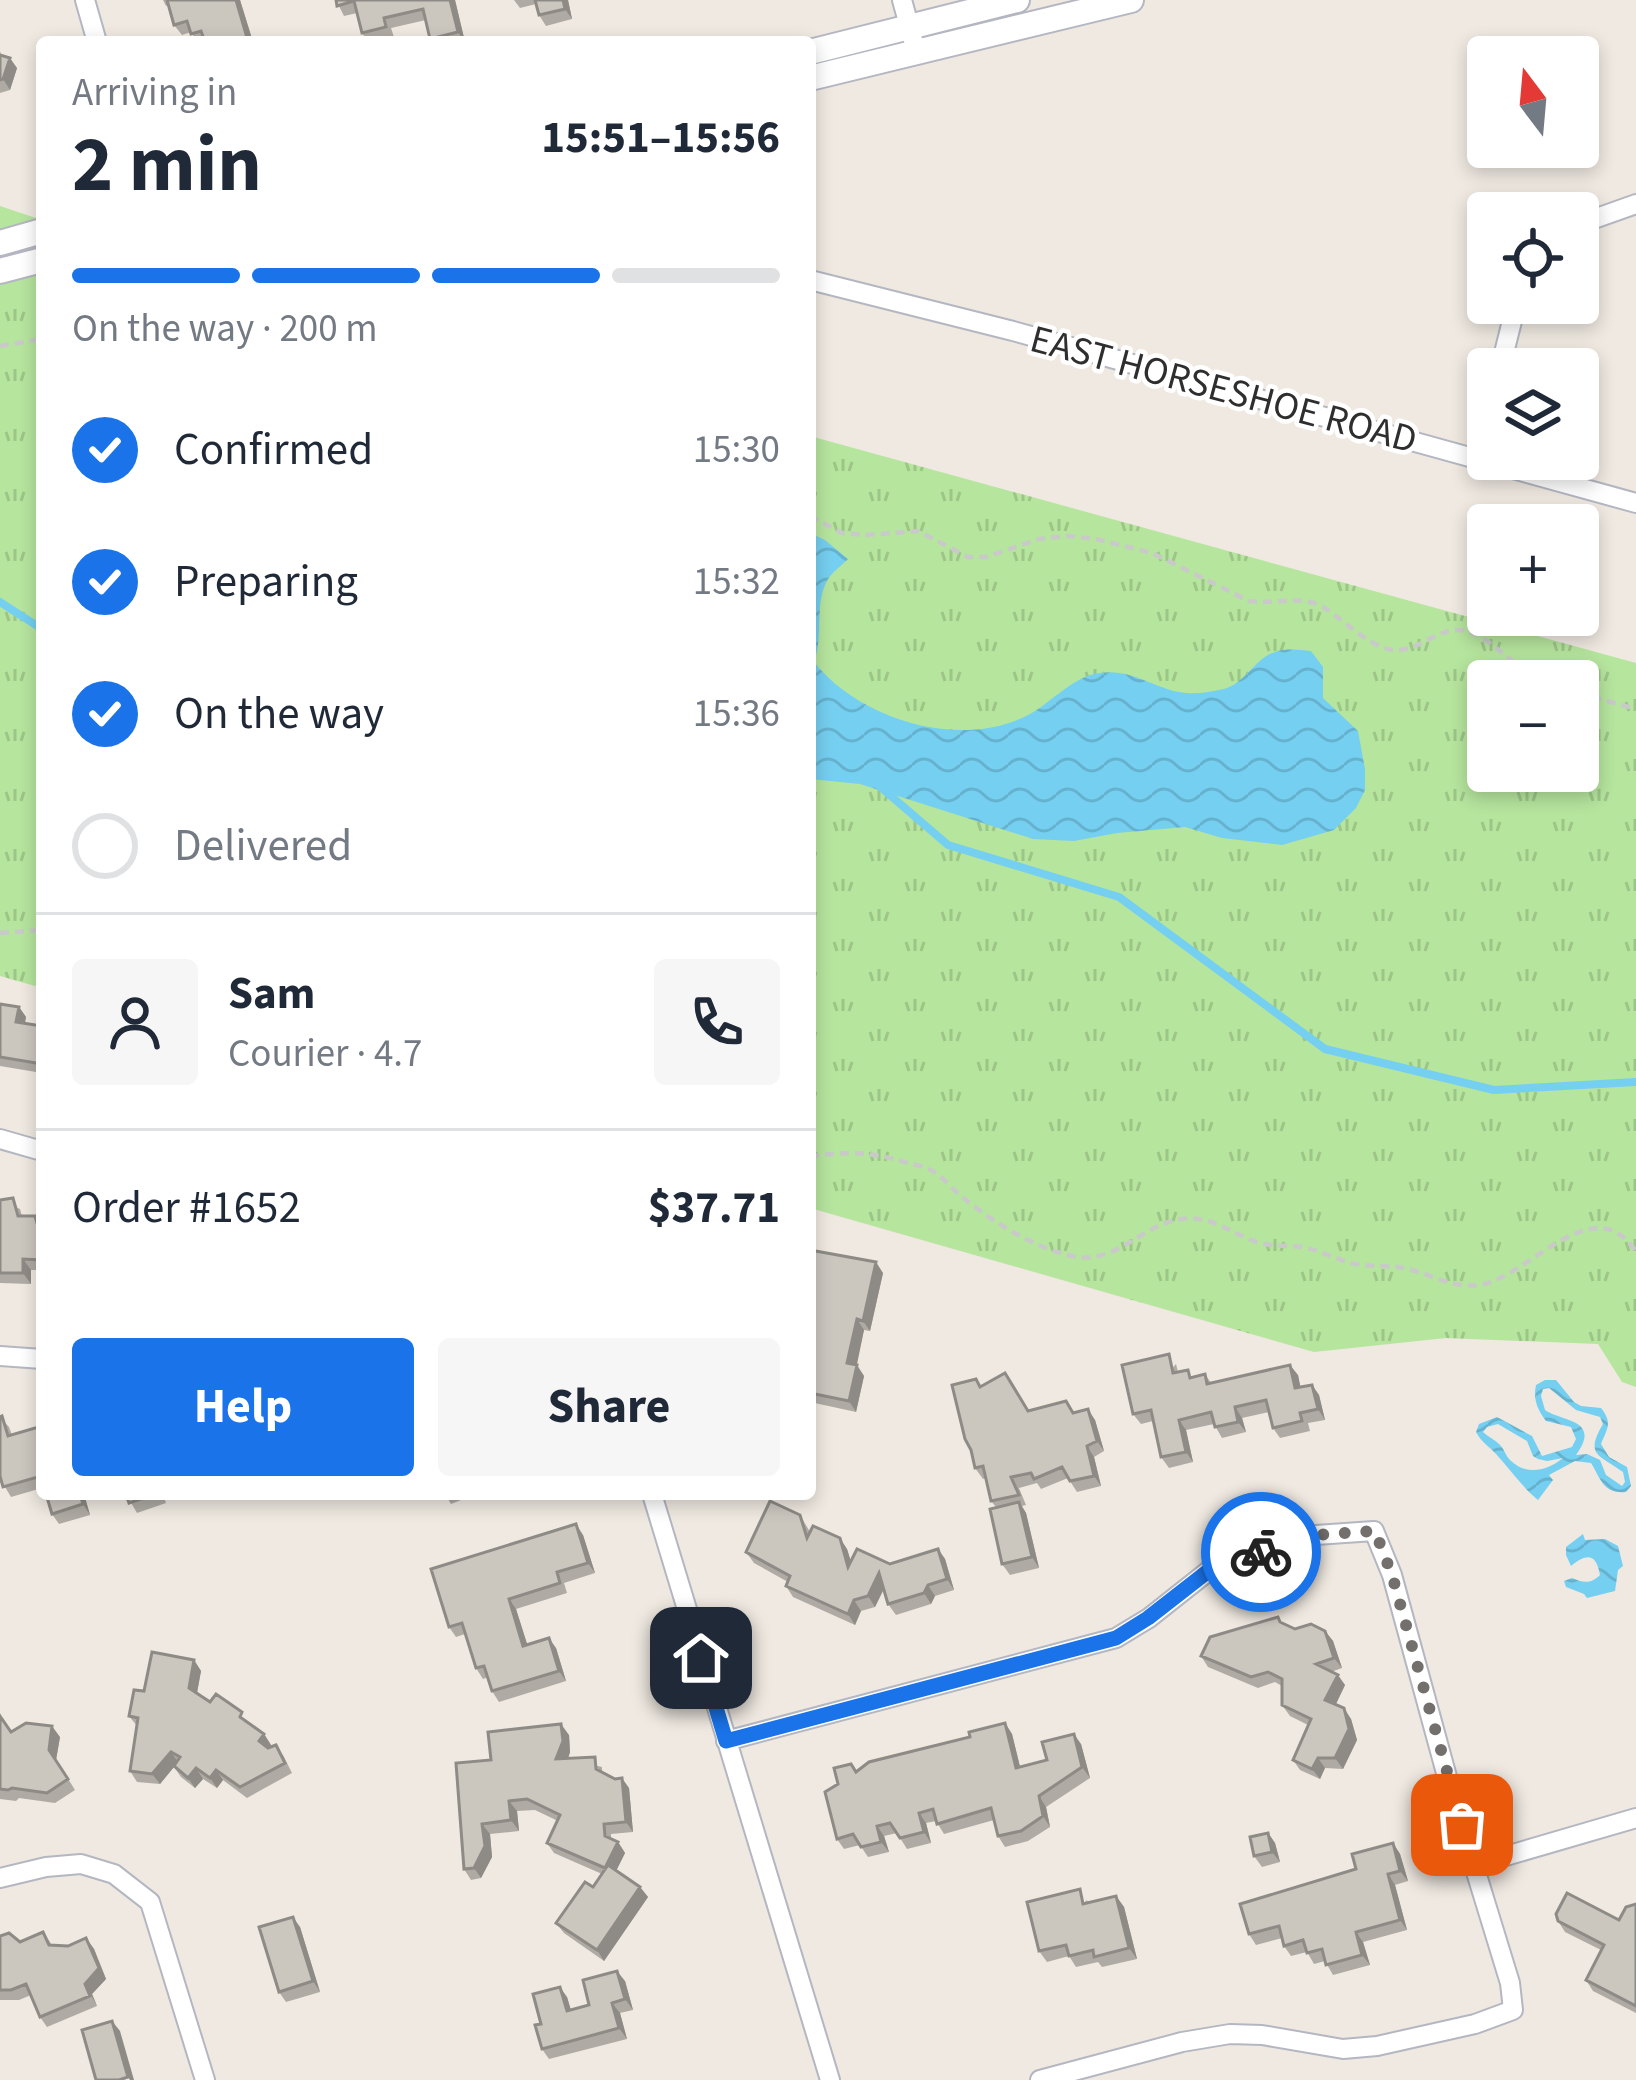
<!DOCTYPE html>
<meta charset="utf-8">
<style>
:root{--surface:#fff;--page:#f6f6f7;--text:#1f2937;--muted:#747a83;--line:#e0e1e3;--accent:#1a73e8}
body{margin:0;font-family:"Source Sans 3",sans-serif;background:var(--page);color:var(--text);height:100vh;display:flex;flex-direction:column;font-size:45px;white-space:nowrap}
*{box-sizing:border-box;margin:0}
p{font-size:39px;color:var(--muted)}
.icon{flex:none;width:66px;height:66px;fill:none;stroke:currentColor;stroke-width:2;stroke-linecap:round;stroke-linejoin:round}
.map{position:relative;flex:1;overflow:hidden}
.drawer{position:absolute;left:36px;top:36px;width:780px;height:1464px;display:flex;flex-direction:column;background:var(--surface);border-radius:12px;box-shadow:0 6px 18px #0003}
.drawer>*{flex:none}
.needle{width:78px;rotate:344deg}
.buttons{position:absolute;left:1467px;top:36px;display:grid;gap:24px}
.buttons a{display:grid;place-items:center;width:132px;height:132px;border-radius:12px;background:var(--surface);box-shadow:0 6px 18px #0003;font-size:60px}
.pin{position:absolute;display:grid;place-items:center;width:102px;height:102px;color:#fff;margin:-51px;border-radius:24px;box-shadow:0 6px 18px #0006}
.courier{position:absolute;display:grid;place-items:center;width:120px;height:120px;margin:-60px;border:9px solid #1a73e8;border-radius:50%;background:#fff;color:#222;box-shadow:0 3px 15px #0007}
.summary em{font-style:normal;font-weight:700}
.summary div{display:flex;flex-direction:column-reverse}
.summary{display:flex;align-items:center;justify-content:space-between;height:204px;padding:0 36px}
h1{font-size:78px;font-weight:700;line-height:90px}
.bar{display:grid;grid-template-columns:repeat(4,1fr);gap:18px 12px;align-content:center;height:144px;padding:0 36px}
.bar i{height:15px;border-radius:9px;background:var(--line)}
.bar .selected{background:var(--accent)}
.bar p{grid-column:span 4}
.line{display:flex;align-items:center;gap:30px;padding:0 36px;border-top:3px solid var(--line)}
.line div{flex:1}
.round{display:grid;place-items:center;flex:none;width:126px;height:126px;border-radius:12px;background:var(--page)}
ol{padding:0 36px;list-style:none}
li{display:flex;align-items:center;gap:36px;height:132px}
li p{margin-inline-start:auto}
li .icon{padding:12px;border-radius:50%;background:var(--accent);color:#fff;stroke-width:4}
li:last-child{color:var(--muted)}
li i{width:66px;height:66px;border:6px solid var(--line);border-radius:50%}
.action{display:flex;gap:24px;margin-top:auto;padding:24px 36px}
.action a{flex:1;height:138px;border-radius:12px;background:var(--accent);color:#fff;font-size:48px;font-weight:700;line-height:138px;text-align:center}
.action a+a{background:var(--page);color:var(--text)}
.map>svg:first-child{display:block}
</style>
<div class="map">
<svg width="1636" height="2080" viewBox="0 0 1636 2080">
<defs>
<pattern id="grass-tufts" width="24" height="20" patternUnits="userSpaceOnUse" patternTransform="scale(3)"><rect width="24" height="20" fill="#b6e59e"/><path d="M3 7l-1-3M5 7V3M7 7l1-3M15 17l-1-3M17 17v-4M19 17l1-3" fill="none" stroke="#9dc588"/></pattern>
<pattern id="water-waves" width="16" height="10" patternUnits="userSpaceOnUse" patternTransform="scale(3)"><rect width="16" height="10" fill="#75cff0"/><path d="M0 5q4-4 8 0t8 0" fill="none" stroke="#66b2ce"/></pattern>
</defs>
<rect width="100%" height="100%" fill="#efe9e1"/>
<path fill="url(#grass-tufts)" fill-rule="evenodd" d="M0,206L42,220V988L0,976Z
M810,436L1636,663V1387L1622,1382L1598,1344L1446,1338L1314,1352L810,1208ZM1488,681H1578V771H1488Z"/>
<path fill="url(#water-waves)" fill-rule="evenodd" d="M810,533L825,540L848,559C841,566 831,573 827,581C814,605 824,636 814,662C860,720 962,751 1030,714C1053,701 1074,676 1100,673C1130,668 1152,687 1179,692C1195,695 1209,692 1224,689C1246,683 1255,658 1275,652C1287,648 1299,650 1311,651L1323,667V698L1358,731L1365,769V790L1356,808L1334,830L1282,845L1222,838L1185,827L1117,833L1074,841L1033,839L860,784L810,779Z
M1545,1380H1556L1574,1402L1581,1406L1601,1408C1613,1423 1607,1429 1601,1444L1609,1457L1627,1467L1631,1486L1626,1492C1603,1494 1601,1479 1591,1463L1575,1461L1549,1475L1553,1480L1538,1500C1521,1486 1511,1470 1496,1454C1489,1446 1482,1443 1476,1432L1479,1424L1497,1417L1532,1436L1542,1456L1572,1447L1576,1439L1571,1427L1546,1421C1537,1409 1533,1399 1536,1385ZM1549,1388L1576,1410L1600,1417L1603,1424C1584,1456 1600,1455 1623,1472L1625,1482L1622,1486L1606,1475L1600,1460L1587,1454L1576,1455C1602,1419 1562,1422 1545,1410L1541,1396L1543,1389ZM1498,1424L1527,1441L1533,1456L1538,1459L1547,1461L1563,1458C1547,1471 1526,1476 1510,1460C1505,1455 1504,1448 1499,1444C1494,1439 1488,1437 1483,1432L1487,1427Z
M1583,1534L1585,1540L1605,1539L1618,1546L1623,1566L1618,1570L1615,1591L1587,1598L1584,1594L1566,1587L1564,1581L1572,1578C1583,1583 1591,1584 1600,1575C1596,1552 1586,1554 1571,1566L1566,1555V1547Z"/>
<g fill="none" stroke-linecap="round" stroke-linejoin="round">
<path stroke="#75cff0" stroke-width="8" d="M0,602L42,629
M877,784L948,845L1119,897L1325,1049L1494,1090L1636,1082"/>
<defs>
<path id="street" d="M85,0L97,42
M902,0L916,51
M1578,231L1591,220L1636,204
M810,280L1013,331L1636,503
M1500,369L1512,321L1521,303
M1478,457L1488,416
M0,1139L42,1151
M0,1356L42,1359
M652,1494L830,2080
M726,1741L1116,1638L1149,1618L1216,1565L1316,1535L1374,1531L1392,1575L1449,1784L1510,1983L1513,2010L1475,2024L1377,2046L1343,2049L1262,2035L1230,2034L1182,2042L1040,2080
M1475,1865L1636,1818
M0,1878L46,1867L81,1864L114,1874L150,1902L205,2080"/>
<path id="secondary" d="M810,52L1017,0
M810,78L1131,0
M0,243L42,231
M0,271L42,260"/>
</defs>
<use href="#street" stroke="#b4b7c1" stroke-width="22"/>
<use href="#secondary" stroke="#b4b7c1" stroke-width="28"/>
<path stroke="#c9c9c9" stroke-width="4.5" stroke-dasharray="9 6" stroke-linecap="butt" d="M0,346L42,339
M810,516L842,533L866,535L918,531L968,557H986L1039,539L1067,536L1096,539L1152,553L1249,601C1275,605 1300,594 1323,607C1343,619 1372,650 1396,650C1418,651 1437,629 1459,630C1481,631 1498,651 1515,663C1526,671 1537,676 1549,681
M1578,693L1636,709
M0,933L42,930
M810,1156C851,1152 868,1151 908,1163C916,1165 927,1167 934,1172C944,1178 952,1189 961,1196C993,1222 1032,1247 1072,1256C1116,1266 1140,1225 1181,1219C1212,1215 1230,1233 1257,1242C1272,1247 1288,1245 1302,1247C1324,1251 1341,1263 1363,1265C1378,1267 1394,1265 1408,1269C1433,1275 1452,1288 1478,1285C1527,1280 1593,1185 1636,1252"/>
<use href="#street" stroke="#fff" stroke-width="18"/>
<use href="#secondary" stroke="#fff" stroke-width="24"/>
</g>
<path fill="#afaba4" d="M163,0H240L253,42H197L191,32L182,35L174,25L169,5L166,6Z
M336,0H455L465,42H433L426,20L391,28L394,37L368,42L362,33L357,13L344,16Z
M514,0H568L572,19L546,26L539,15L536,4L520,8Z
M0,51L1,55L17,68L10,90L0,93Z
M0,1003L19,1007L26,1017L25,1023L42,1026V1073L0,1066Z
M0,1200L20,1209L22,1216L42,1222V1270H31V1284L0,1283Z
M810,1250L883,1273L870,1331L864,1330L856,1365L864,1376L856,1412L810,1402Z
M1176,1364L1178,1372L1193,1377L1205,1374L1211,1383L1298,1375L1300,1387L1312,1385L1319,1395L1325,1420L1308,1423L1310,1431L1280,1438L1273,1428L1269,1412L1242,1418L1246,1432L1222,1438L1214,1424L1186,1430L1193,1462L1169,1468L1161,1457L1153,1421L1141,1424L1133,1414Z
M1012,1384L1028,1411L1074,1412L1095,1420L1104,1451L1094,1457L1101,1486L1077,1492L1068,1478L1041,1489L1037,1483L1019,1488L1026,1505L1022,1506L1026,1513L1039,1568L1010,1575L1002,1564L996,1507L991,1501L986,1478L983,1479L975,1468L981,1387Z
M0,1417L9,1427L12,1435L42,1426V1488L11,1497L2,1482H0Z
M46,1494H84L90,1515L59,1524L52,1514Z
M126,1494H182L165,1500L166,1503L137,1513Z
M445,1494H476L451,1504Z
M800,1515L810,1532L847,1549L851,1562L890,1564L938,1549L945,1559L954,1590L935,1596L931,1604L896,1615L888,1604L884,1589L875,1607L861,1611L855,1625L793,1597L786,1586L788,1582L754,1563L746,1552Z
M583,1535L595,1573L564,1583L567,1593L516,1609L527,1645L556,1648L566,1681L499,1702L492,1691L488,1677L483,1679L476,1668L465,1634L456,1637L449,1627Z
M1278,1617L1283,1624L1295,1629L1325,1631L1333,1641L1342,1668L1331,1672L1345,1685L1336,1704L1351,1719L1357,1740L1343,1769L1325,1768L1320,1779L1300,1770L1293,1760L1308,1725L1290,1716L1282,1705V1686L1275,1682L1258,1688L1208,1667L1201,1656Z
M194,1660L201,1671L197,1693L250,1723L264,1734L271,1745L269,1747L283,1755L292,1773L247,1798L223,1780L217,1788L203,1779L195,1788L181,1777L174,1767L160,1784L137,1782L130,1771L137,1726L129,1716L144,1691Z
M0,1715L11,1732L60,1737L56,1760L75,1790L55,1803L19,1798L16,1801L0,1799Z
M1005,1723L1012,1734L1020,1767L1047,1760L1081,1744L1090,1778L1046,1807L1050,1827L1028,1841L1005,1847L998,1836L994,1820L944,1834L936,1821L926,1823L931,1843L907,1849L897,1833L884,1836L889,1852L868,1857L860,1845L844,1849L837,1839L838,1784L856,1772L970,1737Z
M569,1735L570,1752L568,1759L602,1767V1772L629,1788L633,1832L611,1834V1839L618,1842L625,1853L616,1871L640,1887L648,1897L604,1961L564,1933L556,1923L593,1887L602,1874L554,1853L547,1843L558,1821L535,1810L517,1811L519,1831L490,1834L492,1857L481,1878L471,1880L464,1869L491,1760Z
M1268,1833L1275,1843L1280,1862L1262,1867L1254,1856Z
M1393,1843L1400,1854L1408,1881L1395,1885L1407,1930L1363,1942L1370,1965L1333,1975L1325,1961L1314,1964L1307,1952L1291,1956L1284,1946L1282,1938L1256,1945L1249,1934L1356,1869Z
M1116,1896L1124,1907L1137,1959L1102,1967L1098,1962L1076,1967L1069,1956L1047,1962L1039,1951L1087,1900L1088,1903Z
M1636,1904V2013L1593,1991L1586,1980L1601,1950L1565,1932L1558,1921L1619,1920Z
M300,1927L320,1992L286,2002L279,1992Z
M43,1932L52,1945L68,1946L86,1938L94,1949L106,1979L92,1994L97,2006L47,2027L40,2017L31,1995L19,2000H0V1936L20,1942Z
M625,1981L633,2010L620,2013L627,2039L549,2059L542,2049L541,2024L567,1997L571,2010L589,2005Z"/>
<path fill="#8e8b86" d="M236,0H240L253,42H249Z
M450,0H455L465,42L458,32Z
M563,0H568L572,19L565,9Z
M10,58L17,68L10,90L3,79Z
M19,1007L26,1017L23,1032L16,1022Z
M23,1259L31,1270V1284L23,1273Z
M876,1262L883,1273L870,1331L863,1321Z
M857,1319L864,1330L855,1374L847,1363Z
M857,1365L864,1376L856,1412L849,1401Z
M1290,1365L1298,1375L1303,1399L1295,1388Z
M1312,1385L1319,1395L1325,1420L1318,1409Z
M1235,1407L1242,1418L1246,1432L1238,1422Z
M1088,1409L1095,1420L1104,1451L1097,1441Z
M1179,1420L1186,1430L1193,1462L1186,1452Z
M1087,1446L1094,1457L1101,1486L1094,1476Z
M80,1494H84L90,1515L83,1504Z
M1019,1502L1026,1513L1039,1568L1032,1557Z
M576,1524L583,1535L595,1573L588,1563Z
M840,1538L847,1549L856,1578L848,1567Z
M938,1549L945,1559L954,1590L947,1579Z
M879,1573L886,1584L875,1607L868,1596Z
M928,1585L935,1596L931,1604L924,1593Z
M509,1599L516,1609L531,1656L523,1646Z
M854,1600L861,1611L855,1625L848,1614Z
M1325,1631L1333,1641L1342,1668L1334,1658Z
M549,1638L556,1648L566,1681L559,1671Z
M194,1660L201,1671L196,1698L189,1688Z
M1338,1675L1345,1685L1333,1710L1325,1700Z
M1344,1708L1351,1719L1357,1740L1343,1769L1335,1758Z
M1005,1723L1012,1734L1023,1779L1016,1768Z
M561,1724L569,1735L570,1752L564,1770L556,1759Z
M52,1726L60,1737L56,1760L75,1790L49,1750Z
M264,1734L271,1745L267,1752L259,1741Z
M1074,1734L1081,1744L1090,1778L1082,1767Z
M171,1752L178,1762L160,1784L152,1774Z
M1318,1758L1325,1768L1320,1779L1312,1769Z
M196,1768L203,1779L195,1788L188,1778Z
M216,1770L223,1780L217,1788L210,1778Z
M622,1778L629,1788L633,1832L626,1822Z
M1039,1796L1046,1807L1050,1827L1043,1816Z
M509,1801L517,1811L519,1831L511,1820Z
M919,1813L926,1823L931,1843L924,1832Z
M482,1824L490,1834L492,1857L481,1878L474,1868Z
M877,1826L884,1836L889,1852L881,1842Z
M1268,1833L1275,1843L1280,1862L1272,1852Z
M618,1842L625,1853L612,1879L605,1868Z
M1393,1843L1400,1854L1408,1881L1400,1871Z
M1388,1874L1395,1885L1407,1930L1400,1920Z
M640,1887L648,1897L604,1961L597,1950Z
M1116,1896L1124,1907L1137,1959L1129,1948Z
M293,1917L300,1927L320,1992L313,1981Z
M1356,1932L1363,1942L1370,1965L1362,1955Z
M86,1938L94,1949L106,1979L92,1994L97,2006L85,1984Z
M617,1971L625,1981L633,2010L625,1999Z
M560,1987L567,1997L574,2021L567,2011Z
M612,2003L620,2013L627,2039L619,2028Z
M112,2021L120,2031L134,2080H130L128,2077Z"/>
<path fill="#cbc7bf" stroke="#8e8b86" stroke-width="3" d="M167,0H236L248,41L205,42L201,31L191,34L187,21L174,25Z
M336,0H450L458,32L430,39L423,9L384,18L386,27L362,33L354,1L337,6Z
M535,0H563L565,9L539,15Z
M0,55L10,58L3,79L0,80Z
M0,1004L19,1007L16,1022L42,1026V1064L0,1057Z
M13,1198L18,1216H35L37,1223L42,1222V1260L23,1259V1273H0V1200Z
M810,1250L876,1262L863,1321L857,1319L847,1363L857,1365L849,1401L810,1393V1324L813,1311L810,1310Z
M1169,1354L1173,1373L1188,1370L1190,1378L1205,1374L1207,1384L1290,1365L1295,1388L1312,1385L1318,1409L1300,1413L1302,1421L1273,1428L1266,1400L1235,1407L1238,1422L1215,1427L1211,1412L1179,1420L1186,1452L1161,1457L1151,1410L1133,1414L1122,1365Z
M1005,1373L1028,1411L1066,1401L1073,1413L1088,1409L1097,1441L1087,1446L1094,1476L1070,1481L1062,1467L1034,1479L1031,1473L1011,1477L1019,1495L991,1501L983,1466L975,1468L971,1450L965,1439L952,1385L976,1379L980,1387Z
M2,1416L8,1436L42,1426V1480L41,1476L3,1487L0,1476V1417Z
M46,1494H80L83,1504L52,1514Z
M126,1494H155L129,1503Z
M770,1501L800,1515L807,1538L813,1526L840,1538L848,1567L857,1549L890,1564L938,1549L947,1579L928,1585L924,1593L888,1604L879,1573L868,1596L854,1600L848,1614L786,1586L790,1576L746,1552Z
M1019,1502L1032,1557L1002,1564L990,1509Z
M576,1524L588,1563L557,1572L560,1583L509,1599L523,1646L549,1638L559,1671L492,1691L484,1666L476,1668L462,1623L449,1627L431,1569Z
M1278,1617L1280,1622L1295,1629L1311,1624L1325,1631L1334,1658L1316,1664L1338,1675L1325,1700L1344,1708L1349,1729L1335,1758H1318L1312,1769L1293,1760L1311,1719L1282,1705V1679L1268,1672L1251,1677L1201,1656L1210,1637Z
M152,1652L194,1660L189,1688L210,1702L216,1694L242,1712L240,1717L264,1734L259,1741L268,1748L276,1745L285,1763L240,1787L216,1770L210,1778L196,1768L188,1778L174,1766L180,1757L171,1752L152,1774L130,1771L138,1718L129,1716L134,1690L144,1691Z
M0,1716L11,1732L26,1723L52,1726L49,1750L68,1779L47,1793L12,1788L8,1790L0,1789Z
M1005,1723L1016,1768L1047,1760L1042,1742L1074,1734L1082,1767L1039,1796L1043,1816L1021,1831L998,1836L991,1808L937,1824L933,1809L919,1813L924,1832L900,1838L890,1823L877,1826L881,1842L861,1847L853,1834L837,1839L825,1792L838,1784L834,1768L851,1764L856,1772L869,1762L970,1737L969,1732Z
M561,1724L563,1741L556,1759L595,1757L596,1769L615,1779L622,1778L626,1822L604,1824L605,1836L618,1842L605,1868L547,1843L560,1815L527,1799L509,1801L511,1820L482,1824L485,1846L474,1868L464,1869L456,1763L491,1760L488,1732Z
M1268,1833L1272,1852L1254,1856L1250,1837Z
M1393,1843L1400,1871L1388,1874L1400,1920L1356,1932L1362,1955L1326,1965L1322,1949L1307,1953L1303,1940L1284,1946L1279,1926L1249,1934L1240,1904L1356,1869L1352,1854Z
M608,1865L640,1887L597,1950L556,1923L585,1882L593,1887Z
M1080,1889L1083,1904L1116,1896L1129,1948L1094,1957L1093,1950L1069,1956L1066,1945L1039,1951L1027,1902Z
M1567,1893L1619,1920L1626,1907L1636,1904V2006L1586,1980L1604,1945L1558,1921L1556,1914Z
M293,1917L313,1981L279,1992L259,1927Z
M43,1932L49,1945L68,1946L86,1938L99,1968L85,1984L90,1996L40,2017L26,1984L11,1990H0V1936L9,1933L20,1942Z
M617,1971L625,1999L612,2003L619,2028L542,2049L535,2025L541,2024L533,1994L560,1987L567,2011L589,2005L583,1980Z
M112,2021L128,2077L119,2080H96L82,2030Z"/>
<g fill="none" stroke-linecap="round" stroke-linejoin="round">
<path stroke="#726f6d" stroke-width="12" stroke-dasharray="0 21.6" d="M1261,1552L1316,1535L1375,1531L1392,1575L1462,1825"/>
<path stroke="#1a73e8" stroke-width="15" d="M701,1658L726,1741L1116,1638L1148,1618L1216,1565L1261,1552"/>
</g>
<g text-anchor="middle" stroke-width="9" stroke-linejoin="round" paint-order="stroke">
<g font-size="39" fill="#2e2e2e" stroke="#fff">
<text transform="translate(1224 388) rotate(15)" y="14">EAST HORSESHOE ROAD</text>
</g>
</g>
</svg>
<div class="buttons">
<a><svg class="needle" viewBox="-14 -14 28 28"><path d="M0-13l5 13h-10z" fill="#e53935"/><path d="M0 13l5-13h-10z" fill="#747a83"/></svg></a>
<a><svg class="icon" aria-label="locate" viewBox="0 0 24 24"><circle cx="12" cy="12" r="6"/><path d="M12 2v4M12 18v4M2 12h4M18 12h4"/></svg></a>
<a><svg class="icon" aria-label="layers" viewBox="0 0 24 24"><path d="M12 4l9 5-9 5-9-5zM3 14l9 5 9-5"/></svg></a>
<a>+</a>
<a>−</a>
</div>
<div class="pin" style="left:1462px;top:1825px;background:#ea580c"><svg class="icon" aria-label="bag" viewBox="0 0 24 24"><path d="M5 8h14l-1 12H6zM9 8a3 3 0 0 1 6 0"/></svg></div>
<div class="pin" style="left:701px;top:1658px;background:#1f2937"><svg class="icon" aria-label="home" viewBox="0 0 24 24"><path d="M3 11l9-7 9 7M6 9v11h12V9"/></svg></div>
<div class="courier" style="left:1261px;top:1552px"><svg class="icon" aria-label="bike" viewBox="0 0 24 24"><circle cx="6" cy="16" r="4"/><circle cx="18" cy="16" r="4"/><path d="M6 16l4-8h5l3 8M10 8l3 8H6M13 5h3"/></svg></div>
<section class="drawer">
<div class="summary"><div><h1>2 min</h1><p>Arriving in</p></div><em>15:51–15:56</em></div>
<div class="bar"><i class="selected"></i><i class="selected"></i><i class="selected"></i><i></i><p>On the way · 200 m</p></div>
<ol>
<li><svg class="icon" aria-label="check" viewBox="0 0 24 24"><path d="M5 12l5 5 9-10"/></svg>Confirmed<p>15:30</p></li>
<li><svg class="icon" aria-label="check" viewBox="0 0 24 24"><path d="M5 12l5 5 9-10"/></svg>Preparing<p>15:32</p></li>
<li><svg class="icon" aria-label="check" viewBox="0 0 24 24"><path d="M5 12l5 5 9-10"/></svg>On the way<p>15:36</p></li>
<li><i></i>Delivered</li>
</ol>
<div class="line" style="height:216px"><a class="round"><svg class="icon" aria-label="person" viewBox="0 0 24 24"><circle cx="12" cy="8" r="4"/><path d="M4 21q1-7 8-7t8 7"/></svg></a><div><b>Sam</b><p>Courier · 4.7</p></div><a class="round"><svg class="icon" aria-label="phone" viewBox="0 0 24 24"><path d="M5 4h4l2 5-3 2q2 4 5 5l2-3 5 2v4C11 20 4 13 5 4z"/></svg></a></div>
<div class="line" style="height:156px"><div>Order #1652</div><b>$37.71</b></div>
<div class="action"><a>Help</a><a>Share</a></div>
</section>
</div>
